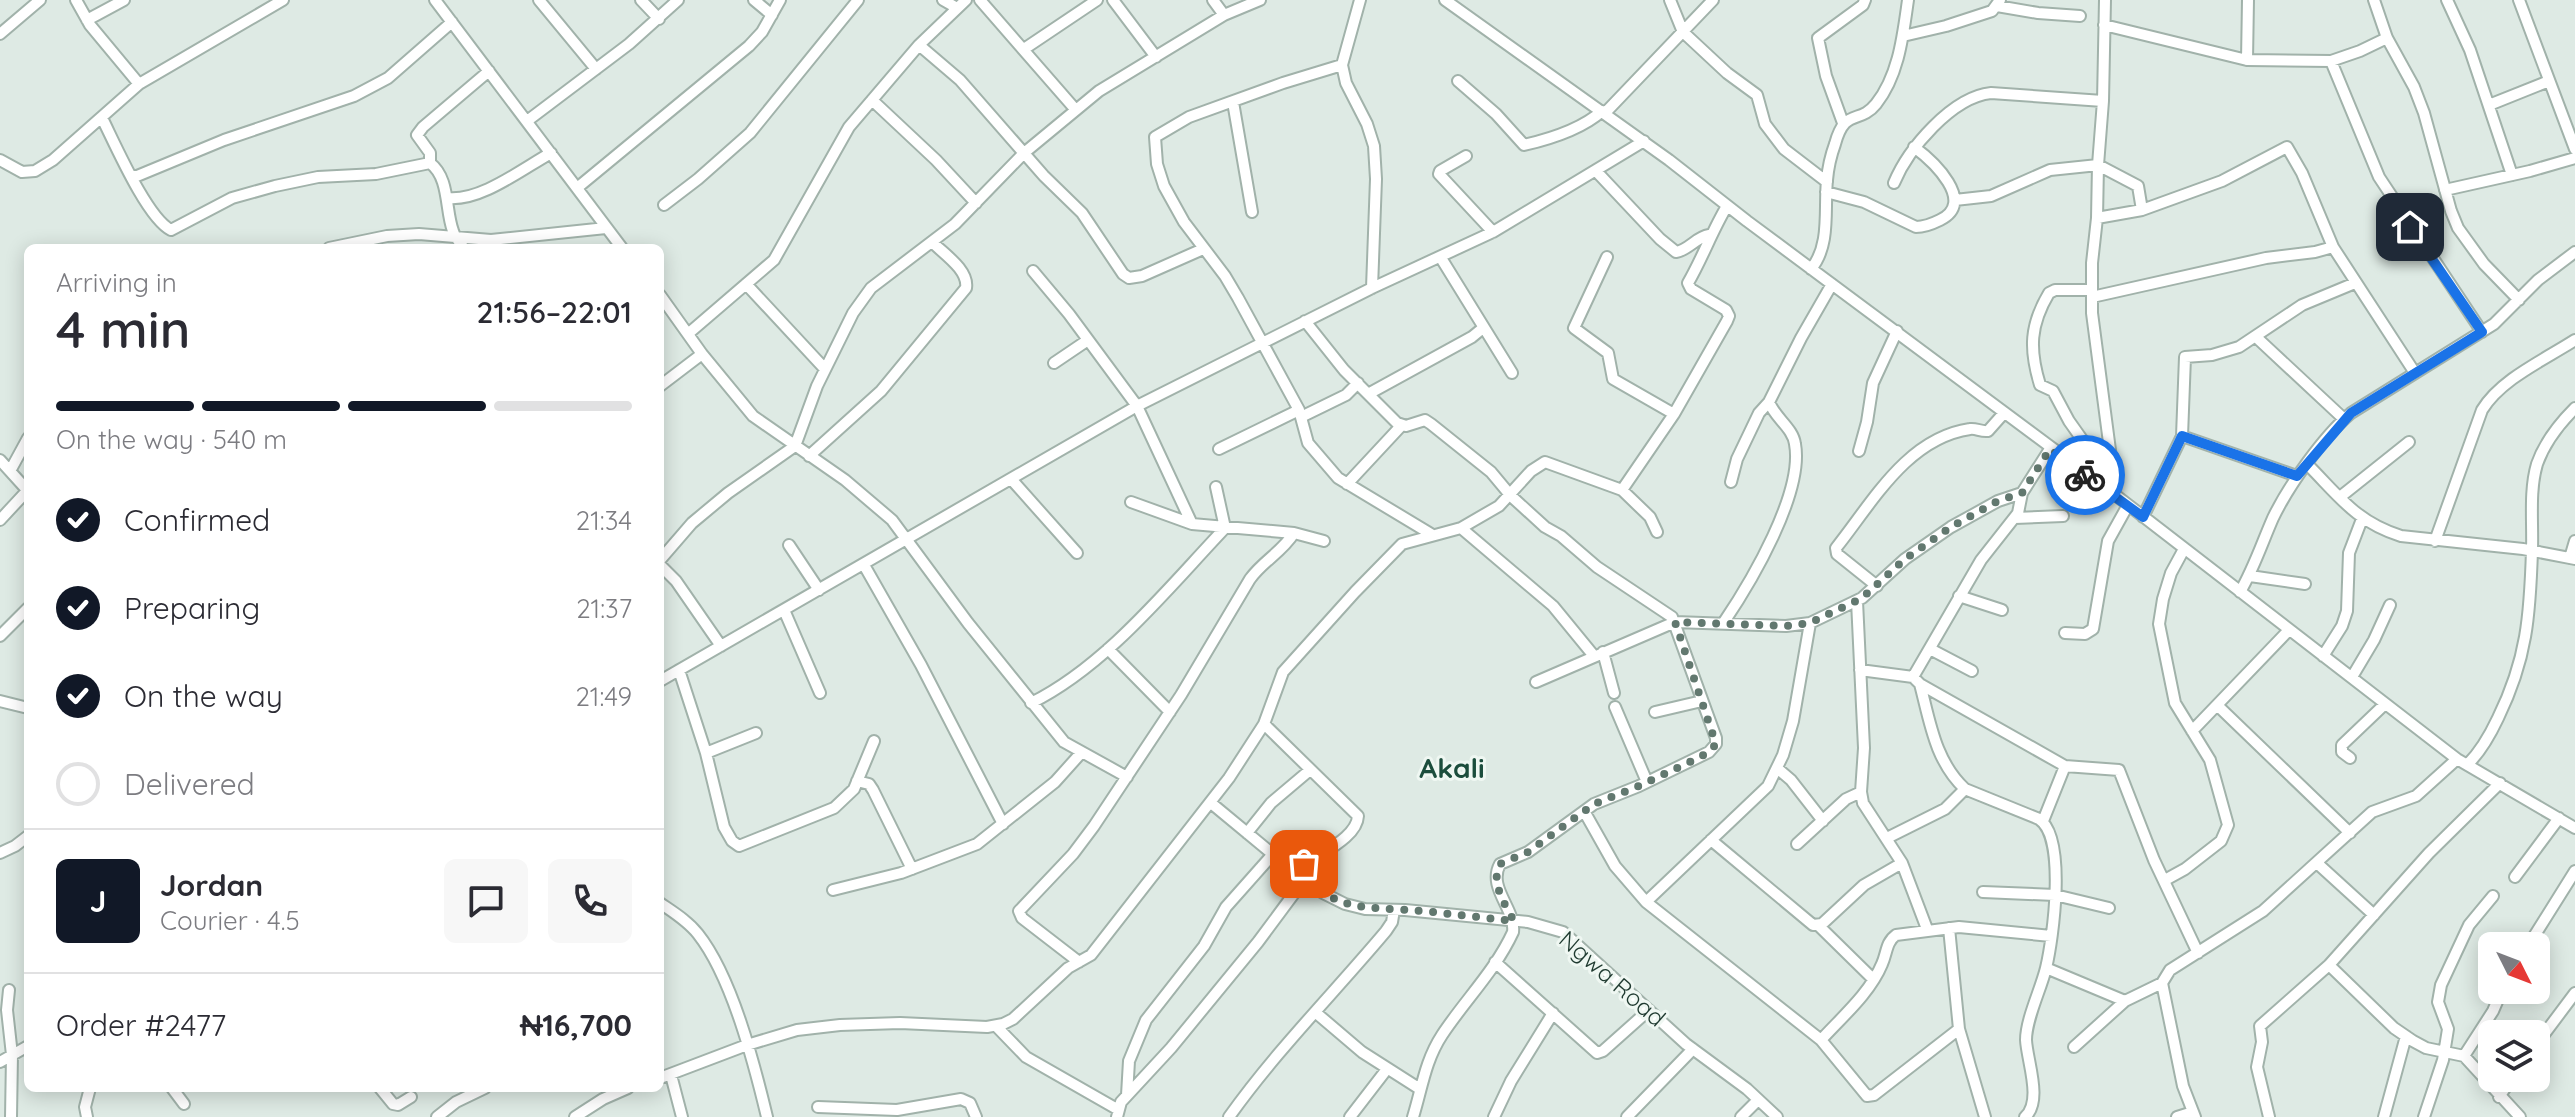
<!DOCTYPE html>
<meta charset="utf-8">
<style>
:root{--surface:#fff;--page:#f7f7f7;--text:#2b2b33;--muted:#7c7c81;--line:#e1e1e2;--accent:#111827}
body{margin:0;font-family:Quicksand,sans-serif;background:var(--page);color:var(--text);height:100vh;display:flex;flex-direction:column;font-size:30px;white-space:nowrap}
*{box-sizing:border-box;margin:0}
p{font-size:26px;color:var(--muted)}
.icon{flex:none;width:44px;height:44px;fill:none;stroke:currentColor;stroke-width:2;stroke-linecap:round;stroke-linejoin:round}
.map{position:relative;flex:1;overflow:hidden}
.side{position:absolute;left:24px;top:244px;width:640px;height:848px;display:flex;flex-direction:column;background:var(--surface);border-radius:12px;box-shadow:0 4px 20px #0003}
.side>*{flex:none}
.needle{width:52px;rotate:132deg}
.controls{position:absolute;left:2478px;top:932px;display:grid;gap:16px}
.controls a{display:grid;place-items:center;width:72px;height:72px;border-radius:12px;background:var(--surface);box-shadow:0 4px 20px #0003;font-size:40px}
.pin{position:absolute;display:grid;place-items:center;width:68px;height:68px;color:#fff;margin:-34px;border-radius:16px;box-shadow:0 4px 12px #0006}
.courier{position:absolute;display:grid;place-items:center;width:80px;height:80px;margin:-40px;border:6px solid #1a73e8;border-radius:50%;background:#fff;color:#222;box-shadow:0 2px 10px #0007}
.overview em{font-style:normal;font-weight:600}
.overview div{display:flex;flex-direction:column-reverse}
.overview{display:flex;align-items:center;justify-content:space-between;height:136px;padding:0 32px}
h1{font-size:52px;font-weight:600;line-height:60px}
.bar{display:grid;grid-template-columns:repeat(4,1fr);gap:12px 8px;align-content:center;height:96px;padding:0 32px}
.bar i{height:10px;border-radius:6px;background:var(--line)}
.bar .selected{background:var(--accent)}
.bar p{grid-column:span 4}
.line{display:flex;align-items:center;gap:20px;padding:0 32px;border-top:2px solid var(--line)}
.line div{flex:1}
.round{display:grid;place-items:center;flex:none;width:84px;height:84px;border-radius:12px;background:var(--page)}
ol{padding:0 32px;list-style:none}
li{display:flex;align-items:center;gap:24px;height:88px}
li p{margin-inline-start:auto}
li .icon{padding:8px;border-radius:50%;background:var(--accent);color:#fff;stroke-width:4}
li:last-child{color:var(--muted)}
li i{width:44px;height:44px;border:4px solid var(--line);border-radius:50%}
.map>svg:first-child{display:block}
</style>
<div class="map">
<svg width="2575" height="1117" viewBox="0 0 2575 1117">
<rect width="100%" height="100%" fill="#deeae4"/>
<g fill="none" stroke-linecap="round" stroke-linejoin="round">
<defs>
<path id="minor" d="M76,0L90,25L139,84
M435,0L622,248
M539,0L596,69
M641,0L659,19
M754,0L772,15
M943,0L957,8
M980,0L1075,109
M1113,0L1156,57
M1213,0L1224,15
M1360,0L1342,65L1346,83L1367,124L1374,146L1376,179L1372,288
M1445,0L1669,160L1747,221L2118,497L2457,759L2575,828
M1670,0L1683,32L1727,73L1757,95L1765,124L1784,149L1827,182
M2105,0L2103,101L2098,165L2097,218L2092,263V313L2113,473L2111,485L2107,489
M2374,0L2387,38L2414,87L2424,113L2451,211L2458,228L2484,264L2519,300
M2447,0L2470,50L2512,175
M2519,0L2575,149
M1997,6L2038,13L2080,16
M87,20L124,0
M2104,25L2247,60L2331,61L2360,51L2387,38
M0,34L40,0
M1903,36L1946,26L1992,11L2000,0
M919,45L960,80L1044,176L1082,213L1123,274L1129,278L1142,276L1203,249
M1024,49L1097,0
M2247,60L2248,0
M2331,61L2379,177L2482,332
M1342,65L1283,83L1189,117L1155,137L1157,164L1164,186L1184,222L1225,276L1238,298L1299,410L1308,443L1338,478L1431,534
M1458,81L1496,114L1524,145C1550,139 1582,129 1602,111
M872,100L936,160L976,203
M1233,102L1252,212
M2489,105L2549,81
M1605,113L1713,0
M102,118C115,144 147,218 171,230L232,198L275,186L318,177L376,174L430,163
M527,121L629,44L678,0
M1843,123L1826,76L1818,38L1863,5L1865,0
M1466,156L1440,171L1439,174L1493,232
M0,160L22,172L35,171L53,160L139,84L283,0
M1596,171L1660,239L1676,252C1689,250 1696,237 1709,235
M132,176H137L224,140L354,96L388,78L452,22
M1894,183C1908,149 1952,97 1991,93L2103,101
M577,188L749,46L762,32L780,0
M2445,190L2530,171L2575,158
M1826,192L1864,202L1916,227C1925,227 1932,224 1940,220C1977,202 1933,161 1914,147
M447,198C480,202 522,169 551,153
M1955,200L1991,196L2050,170L2098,165L2138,186L2142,210
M664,205L698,179L750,133L858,0
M2097,218L2142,210L2222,181L2287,147L2302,173L2333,247L2415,373
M329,248L387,236L419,234L491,240L606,228
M464,248C460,243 455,238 453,231C445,210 450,178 430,163V153L417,135L423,127L489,71
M1607,257L1574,328L1608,353L1613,379L1674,414
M1441,258L1512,373
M1811,269C1831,245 1824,209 1827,180C1828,168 1831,155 1835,144C1845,107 1859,125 1876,104C1899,75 1903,35 1908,0
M1033,271L1069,314L1137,406L1192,524
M746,284L825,369
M2092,290H2055L2049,293C2030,325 2029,349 2040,385L2053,391L2069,421L2098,462L2113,473
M660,295L702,354L753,416L845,480L892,520L968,623L1064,742L1127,777
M2092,297L2266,258L2315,252L2333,247
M1305,321L1344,370L1397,423L1406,426L1425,420L1431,424L1491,472L1511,496L1545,527L1561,536L1597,567L1672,617L1716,738V744L1709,752L1639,786L1594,804L1528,852L1500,864C1487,888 1516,909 1513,932C1495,971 1465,1000 1442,1035C1425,1061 1422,1088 1413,1117
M689,333L774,260L849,127L919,45L966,0
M2256,337L2344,419
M1054,363L1088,340
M660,386L702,354
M1370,393L1472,337L1483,328
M1301,417L1346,395L1358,383
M2182,436L2297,476
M1219,449L1299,410
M1859,451L1867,422L1873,383L1897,331
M809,456L881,391L966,288C969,270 944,254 932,242
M0,460L28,491
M2307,464C2339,496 2356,522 2401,536L2523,549L2575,559
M10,471L28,438
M1011,479L1077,553
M1731,482L1737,459L1759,413L1769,402L1801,338L1832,284
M1347,484L1401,426
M1622,490L1674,414L1727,321L1729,316L1726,310L1691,289L1688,283C1703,257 1712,231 1727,206
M2340,497L2409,442
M1131,502L1192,524L1294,533L1324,541
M2143,517L2182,436L2185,357L2212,355L2239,347L2302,305L2355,283
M2015,518L2063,516
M0,520L27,491
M1461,528L1553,606L1594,656
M2435,541L2482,410C2501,379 2544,360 2575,340
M789,545L819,590
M2570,558L2575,541
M660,560L692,523L728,493L795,446L817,386L853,313L871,288L955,224L1024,153L1099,91L1224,15L1260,0
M660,565L676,581L721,646
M864,565L921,665L1003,824
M2250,576L2305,584
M1877,586L1837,554L1836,548C1872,503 1907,438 1970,429C1976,428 1981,432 1988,431L2004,413
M2240,592C2254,568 2262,543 2273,518C2289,485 2323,437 2351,413L2494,324L2538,280L2575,252
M1959,596L2002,610
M1857,601L1864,748L1861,792L1863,803L1902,863L1927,929
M784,610L820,693
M1724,622C1751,582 1804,493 1795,444C1793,428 1775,418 1769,402
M2065,633L2085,634L2093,629L2108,541L2128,505
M0,636L28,608
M1108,649L1170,712
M1930,649L1972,671
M1603,652L1614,693
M2323,656L2342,626L2347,611L2349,553L2362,519
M679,670L706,753L724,827L732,841L739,846L834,808L854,789L874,741
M1860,670L1913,677L1920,684C1930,722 1935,761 1965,789L2039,819C2067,837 2053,939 2046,968C2041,989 2026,1019 2026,1040C2027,1061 2043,1101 2025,1117
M1913,677L1981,560L2018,513L2022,493L2050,449
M2352,677L2374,640L2390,605
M660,681L1137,406L1372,288L1493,232L1644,141
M1536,682L1675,622L1786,626L1810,623L1862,598L1905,559L1951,527L1998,501L2022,493
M1920,684L2065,766L2119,770L2154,860L2198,953
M0,701L28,708
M1031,703C1106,666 1168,588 1225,528L1216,487
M2218,706L2350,833
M1615,707L1647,782
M1655,712L1702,701
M1264,724L1358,816C1357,840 1312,856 1296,873
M2192,731L2289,630
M706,753L756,733
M2350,758L2342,752V745L2385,704
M2468,764C2481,751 2490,735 2498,718C2527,659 2530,615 2532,550C2533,522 2529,491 2537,464C2544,444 2560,423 2575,408
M1777,768L1791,780L1823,821
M857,781L869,784L873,790L912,869
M1211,803L1304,880L1323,893L1345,904L1365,909L1405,910L1528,922L1563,932L1686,1044L1747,1089L1777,1117
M1584,811L1615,866L1646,902L1821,1040L1867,1096L1874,1095L1959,1029
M2043,821L2065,766
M1247,833L1271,803L1310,770
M1887,838L1945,809L1965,789
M1711,840L1813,925L1822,924L1864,885L1902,863
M1797,844L1846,799L1861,792
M0,853L15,846L28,836
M2318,864L2374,915
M2515,877L2559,818
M2165,880L2185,869L2221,841L2228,825L2210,760L2175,703L2159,624L2163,599L2171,573L2184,549
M833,890L901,873L977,844L1055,782L1081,753
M1983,892L2055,895L2109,908
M1646,902L1768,786L1783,755L1793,721L1810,623
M660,903C673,912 688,921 698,934C732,977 754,1063 767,1117
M1818,925L1873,979
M1949,928L1959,1029L1985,1117
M2528,946L2575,871
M1079,962L1022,918L1019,911L1073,854L1094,826L1181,695L1250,579C1263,561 1282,552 1294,533
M1495,962L1597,1053L1603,1051L1649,1010
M2329,965L2394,1028L2413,1041L2426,1048L2464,1056L2520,1117
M2046,968L2125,1001
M2162,983L2183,1086L2195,1117
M9,990L7,1010L12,1055L11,1117
M1315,1012L1362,1052L1420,1089
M996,1026L1026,1057L1117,1109
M1821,1040C1842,1017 1870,993 1882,964C1887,953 1886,942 1896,935L1959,927L2051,936
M2536,1045L2575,993
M2074,1047L2125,1001L2162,983L2170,970L2263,911L2372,812L2416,796L2457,759
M2464,1056L2493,1011L2502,990
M0,1062L28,1046
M671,1075L682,1117
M660,1078L747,1045L797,1030L840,1025L900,1023L987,1027L1003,1024L1013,1019L1068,968L1091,955L1229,778L1264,724L1283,672L1355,592L1402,544L1461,528L1499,506L1531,471L1545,462L1622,490L1650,517L1657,532
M172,1088L184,1104
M380,1088L393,1104L398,1105L411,1097
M1127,1095L1129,1061L1146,1020L1204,946L1226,907L1273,854
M2499,1097L2512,1078
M818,1107L897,1110L961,1099L970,1103L976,1117
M87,1117L85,1107L90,1088
M437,1117L456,1102L485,1088
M575,1117L603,1099L628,1088
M1117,1117L1121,1102L1171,1048L1258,942L1304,880
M1229,1117C1276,1051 1334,993 1386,931L1392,922L1394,910
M1350,1117L1387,1069
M1494,1117L1511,1081L1553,1013
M1627,1117L1693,1049
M1741,1117L1758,1100
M2177,1117L2193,1112
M2269,1117L2257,1067L2262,1042L2260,1026L2329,965L2429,853L2500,783
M2384,1117L2406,1036
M2424,1117L2443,1060L2448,1029L2438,1002L2441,985L2469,925L2493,896"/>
</defs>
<use href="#minor" stroke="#a1b2aa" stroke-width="14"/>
<use href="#minor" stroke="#fff" stroke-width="10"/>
</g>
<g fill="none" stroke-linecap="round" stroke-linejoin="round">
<path stroke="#62786f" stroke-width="8" stroke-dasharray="0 14.4" d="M1304,864L1296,873C1345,914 1364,906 1422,911C1453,914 1484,918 1514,921C1505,905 1490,882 1500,864L1528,852L1594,804L1639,786L1692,761L1709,752L1716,744L1675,622L1786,626L1810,623L1862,598L1905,559L1951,527L1998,501L2022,493L2050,449L2085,475"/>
<path stroke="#1a73e8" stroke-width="10" d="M2085,475L2143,517L2182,436L2297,476L2351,413L2482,332L2410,227"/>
</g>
<g text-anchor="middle" stroke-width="6" stroke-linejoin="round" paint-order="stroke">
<g font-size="24" fill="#1f3a30" stroke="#eff7f2">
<text transform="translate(1612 979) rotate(41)" y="8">Ngwa Road</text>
</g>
<g font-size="28" font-weight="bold" fill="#1b4d3c" stroke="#eff7f2">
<text x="1452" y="778">Akali</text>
</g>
</g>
</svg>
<div class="controls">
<a><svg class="needle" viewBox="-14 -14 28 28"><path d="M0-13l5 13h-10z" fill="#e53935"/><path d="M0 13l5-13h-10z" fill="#7c7c81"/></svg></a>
<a><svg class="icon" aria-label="layers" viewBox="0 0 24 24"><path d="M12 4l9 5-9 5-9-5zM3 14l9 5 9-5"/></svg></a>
</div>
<div class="pin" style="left:1304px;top:864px;background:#ea580c"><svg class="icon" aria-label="bag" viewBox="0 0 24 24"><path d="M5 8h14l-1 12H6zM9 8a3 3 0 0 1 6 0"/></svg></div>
<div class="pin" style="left:2410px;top:227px;background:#1f2937"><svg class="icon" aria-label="home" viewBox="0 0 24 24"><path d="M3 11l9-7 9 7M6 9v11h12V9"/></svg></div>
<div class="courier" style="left:2085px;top:475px"><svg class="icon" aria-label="bike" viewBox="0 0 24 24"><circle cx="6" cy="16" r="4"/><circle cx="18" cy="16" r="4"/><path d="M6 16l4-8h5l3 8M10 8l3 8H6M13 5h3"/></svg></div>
<section class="side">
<div class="overview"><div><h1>4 min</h1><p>Arriving in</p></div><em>21:56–22:01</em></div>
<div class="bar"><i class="selected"></i><i class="selected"></i><i class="selected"></i><i></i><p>On the way · 540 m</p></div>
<ol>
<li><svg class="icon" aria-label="check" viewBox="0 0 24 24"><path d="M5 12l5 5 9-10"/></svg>Confirmed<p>21:34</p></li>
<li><svg class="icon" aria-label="check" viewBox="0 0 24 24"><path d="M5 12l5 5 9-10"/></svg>Preparing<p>21:37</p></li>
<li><svg class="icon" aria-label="check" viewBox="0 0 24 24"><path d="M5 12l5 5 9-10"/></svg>On the way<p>21:49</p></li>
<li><i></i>Delivered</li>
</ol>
<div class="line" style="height:144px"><b class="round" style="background:var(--accent);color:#fff">J</b><div><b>Jordan</b><p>Courier · 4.5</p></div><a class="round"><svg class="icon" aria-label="chat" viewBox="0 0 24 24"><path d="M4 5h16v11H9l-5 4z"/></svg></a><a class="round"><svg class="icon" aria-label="phone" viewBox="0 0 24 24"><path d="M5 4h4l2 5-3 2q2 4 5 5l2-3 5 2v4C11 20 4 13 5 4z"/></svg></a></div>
<div class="line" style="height:104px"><div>Order #2477</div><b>₦16,700</b></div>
</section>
</div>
